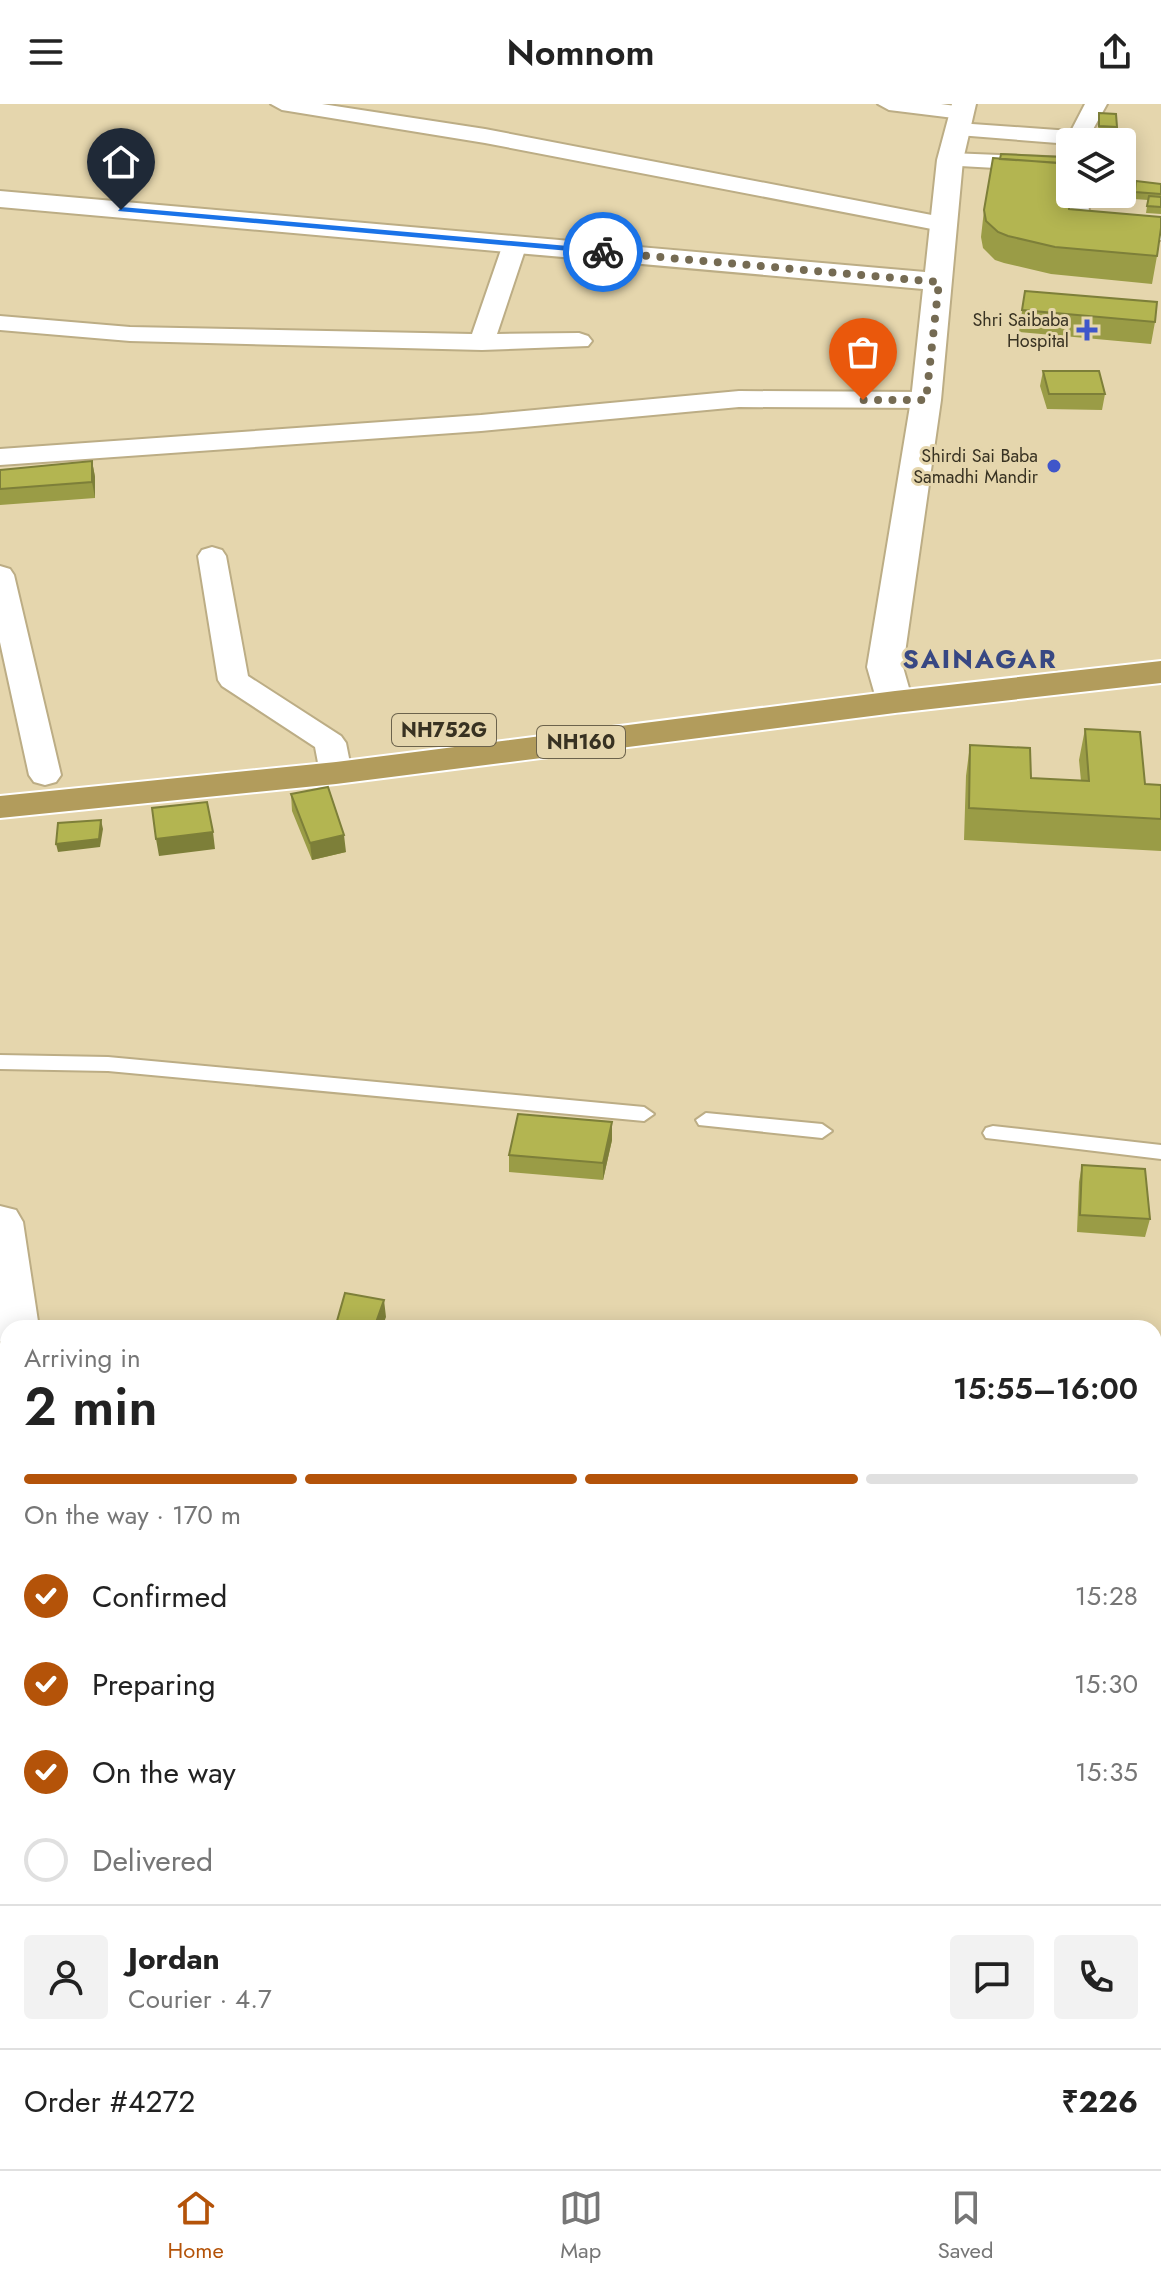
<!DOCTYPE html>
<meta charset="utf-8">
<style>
:root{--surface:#fff;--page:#f2f2f2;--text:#222;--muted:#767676;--line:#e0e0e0;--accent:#b45309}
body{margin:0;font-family:Jost,sans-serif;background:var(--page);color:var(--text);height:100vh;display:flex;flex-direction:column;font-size:30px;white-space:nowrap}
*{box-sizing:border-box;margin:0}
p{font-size:26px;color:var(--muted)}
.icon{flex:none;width:44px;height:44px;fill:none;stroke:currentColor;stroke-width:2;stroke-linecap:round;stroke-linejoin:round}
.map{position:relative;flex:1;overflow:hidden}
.sheet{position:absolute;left:0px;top:1216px;width:1162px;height:850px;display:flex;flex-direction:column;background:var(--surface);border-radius:24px 24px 0 0;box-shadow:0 4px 20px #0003}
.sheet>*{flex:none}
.controls{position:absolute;left:1056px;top:24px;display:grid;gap:16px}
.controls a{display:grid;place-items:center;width:80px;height:80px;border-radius:8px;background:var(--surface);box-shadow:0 4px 20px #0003;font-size:40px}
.pin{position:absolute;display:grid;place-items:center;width:68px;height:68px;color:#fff;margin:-82px -34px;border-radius:50% 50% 50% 0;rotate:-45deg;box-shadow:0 0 8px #0007}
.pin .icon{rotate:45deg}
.courier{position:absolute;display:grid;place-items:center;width:80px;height:80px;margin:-40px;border:6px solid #1a73e8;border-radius:50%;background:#fff;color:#222;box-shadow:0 2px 10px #0007}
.summary em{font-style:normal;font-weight:600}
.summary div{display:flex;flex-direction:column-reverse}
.summary{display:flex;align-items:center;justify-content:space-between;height:136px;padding:0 24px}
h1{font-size:52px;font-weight:600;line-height:60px}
.bar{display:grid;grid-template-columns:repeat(4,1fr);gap:12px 8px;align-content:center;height:96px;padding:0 24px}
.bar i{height:10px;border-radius:6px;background:var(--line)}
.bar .current{background:var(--accent)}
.bar p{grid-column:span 4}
.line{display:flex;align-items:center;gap:20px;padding:0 24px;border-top:2px solid var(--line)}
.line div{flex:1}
.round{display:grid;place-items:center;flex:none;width:84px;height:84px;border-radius:8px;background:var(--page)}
ol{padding:0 24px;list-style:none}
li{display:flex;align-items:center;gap:24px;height:88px}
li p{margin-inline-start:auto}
li .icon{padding:8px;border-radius:50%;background:var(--accent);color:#fff;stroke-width:4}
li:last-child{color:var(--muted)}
li i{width:44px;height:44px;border:4px solid var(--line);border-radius:50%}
header{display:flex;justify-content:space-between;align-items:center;height:104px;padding:0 24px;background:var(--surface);font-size:36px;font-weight:600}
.menu{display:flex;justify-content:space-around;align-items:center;height:112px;border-top:2px solid var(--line);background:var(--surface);font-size:22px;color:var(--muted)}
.menu a{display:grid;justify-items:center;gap:4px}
.menu .current{color:var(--accent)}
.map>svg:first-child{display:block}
</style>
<header><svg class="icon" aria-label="menu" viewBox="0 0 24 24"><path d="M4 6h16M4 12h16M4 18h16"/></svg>Nomnom<svg class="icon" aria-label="share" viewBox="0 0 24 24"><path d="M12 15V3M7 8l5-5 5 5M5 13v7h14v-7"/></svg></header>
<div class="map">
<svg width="1161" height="2065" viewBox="0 0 1161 2065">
<rect width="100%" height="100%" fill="#e5d6ad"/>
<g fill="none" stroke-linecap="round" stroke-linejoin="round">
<defs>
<path id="service" d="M0,951L108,953L644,1003L654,1010L644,1017L108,967L0,965Z
M706,1009L822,1020L832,1027L822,1034L699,1021L696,1016Z
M993,1022L1161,1041V1055L986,1034L983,1029L986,1024Z"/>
<path id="minor" d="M271,0H322L485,25L942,113L950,115L954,120L950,125L942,127L485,39L282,6Z
M878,0H941L970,4L973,9L962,15L889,6Z
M1085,0H1107L1086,38L1070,40L958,31L947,25L958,19L1071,27Z
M950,49L1070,54V68L942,61L939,56Z
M1070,85V90H1087L1090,115L1161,122V136L1071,126L1067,121L1065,90Z
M515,133L523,135L527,140L497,230L579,229L588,232L592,237L588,242L482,246L130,237L0,226V212L130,223L472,230L503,140L507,135Z
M739,287L926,288L935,290L939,296L935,302L926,304L739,303L481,327L0,361V345L481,311Z
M212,443L222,446L226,452L248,572L341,632L346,639L352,669L347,676L336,679L325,676L320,669L315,643L222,582L218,576L198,452L202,446Z
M0,462L10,465L14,471L61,671L56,678L45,681L34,678L29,671L0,538Z"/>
<path id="tertiary" d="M952,0H976L963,56L941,296L903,563L913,598L908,606L895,609L882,606L877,598L867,563L911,296L923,185L0,103V87L925,168L937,56Z
M0,1102L16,1106L23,1118L39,1224H8V1240L0,1237Z
M8,1381V1460L0,1463V1383Z
M0,1803L8,1804V1860L0,1859Z
M0,1862L8,1863V1921L0,1920Z
M1154,1931L1161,1932V2053L1154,2052Z"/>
<path id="trunk" d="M1161,557V579L895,609L336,680L0,714V692L336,658L895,587Z"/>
</defs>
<use href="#service" stroke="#bcad85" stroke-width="4"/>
<use href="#minor" stroke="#bcad85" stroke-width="4"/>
<use href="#tertiary" stroke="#bcad85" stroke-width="4"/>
<use href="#trunk" stroke="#fff" stroke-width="4"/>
<use href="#service" fill="#fff" fill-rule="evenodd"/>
<use href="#minor" fill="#fff" fill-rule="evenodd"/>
<use href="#tertiary" fill="#fff" fill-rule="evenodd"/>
<use href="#trunk" fill="#b29c5c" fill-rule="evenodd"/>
</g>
<path fill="#9a9c46" d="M1099,9L1117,23L1116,30L1098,29Z
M1136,77L1161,80V110L1146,109L1148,96L1134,95Z
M1069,105L1157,152L1152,180L1051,170L1004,159L995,156L983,144L981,133L984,106Z
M1025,187L1155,218L1151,240L1019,228Z
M1043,267L1105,290L1102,306L1047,305L1040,282Z
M92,357L95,373V394L0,401V366Z
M1085,625L1145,680L1161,681V747L964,736L966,672L970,641L1031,674L1081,677L1079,656Z
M291,690L346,748L312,756L292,707Z
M612,1018V1036L603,1076L509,1068V1051Z
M1082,1061L1150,1115L1145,1133L1077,1128L1079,1078Z
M1155,1506H1161V1582L1155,1581L1154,1570Z"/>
<path fill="#7d7f39" d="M92,357L95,373V394L92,378Z
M101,716L103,725L100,743L58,748L56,740Z
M213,728L215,745L159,752L156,735Z
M344,731L346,748L312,756L310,739Z
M612,1018V1036L603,1076V1059Z
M384,1196L386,1213L382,1224H374Z"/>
<path fill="#b3b551" stroke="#7d7f39" stroke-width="2" d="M1099,9L1116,10L1117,23L1099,22Z
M1001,50L1062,53V59L1000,55Z
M993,54L1069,60V105L1161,113V124L1157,152L1055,143L1008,132L998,128L986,117L984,106Z
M1136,77L1161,80V90L1135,88Z
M1149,92L1161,93V103L1147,102Z
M1025,187L1157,198L1155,218L1022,206Z
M1043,267H1099L1105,290H1049Z
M92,357V378L0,385V366Z
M1085,625L1140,628L1145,680L1161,681V715L969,704L970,641L1030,644L1031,674L1089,677Z
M328,683L344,731L310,739L291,690Z
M207,698L213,728L156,735L152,704Z
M101,716L99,735L56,740L58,719Z
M518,1010L612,1018L603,1059L509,1051Z
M1082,1061L1145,1065L1150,1115L1080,1111Z
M345,1189L384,1196L374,1224H335Z
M1155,1506H1161V1565H1160Z"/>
<path fill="#1a73e8" d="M121,103L603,145L607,148L603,150L118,107Z"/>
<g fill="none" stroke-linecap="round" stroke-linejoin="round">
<path stroke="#756b53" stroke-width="8" stroke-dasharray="0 14.4" d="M603,148L939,178L926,296H863"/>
</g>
<g fill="#3f56ca" stroke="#e5d6ad" stroke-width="3">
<path d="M1083 214h8v8h8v8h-8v8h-8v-8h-8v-8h8z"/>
<circle cx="1054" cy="362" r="8"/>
</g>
<g text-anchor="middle" stroke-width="6" stroke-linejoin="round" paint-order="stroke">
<g font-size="18" fill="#383222" stroke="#e5d6ad" text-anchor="end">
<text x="1069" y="222">Shri Saibaba<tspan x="1069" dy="21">Hospital</tspan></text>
<text x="1038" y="358">Shirdi Sai Baba<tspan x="1038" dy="21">Samadhi Mandir</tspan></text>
</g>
<g fill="#e5d6ad" stroke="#6c634c" stroke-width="2">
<rect x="392" y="610" width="104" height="32" rx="6"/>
<rect x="537" y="622" width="88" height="32" rx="6"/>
</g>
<g font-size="20" font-weight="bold" fill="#383222">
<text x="444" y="633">NH752G</text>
<text x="581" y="645">NH160</text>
</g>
<g font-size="26" font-weight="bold" letter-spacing="2" fill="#384883" stroke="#e5d6ad">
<text x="980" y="564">SAINAGAR</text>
</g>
</g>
</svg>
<div class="controls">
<a><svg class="icon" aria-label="layers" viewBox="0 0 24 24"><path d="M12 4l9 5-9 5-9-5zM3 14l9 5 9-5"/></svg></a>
</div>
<div class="pin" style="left:863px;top:296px;background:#ea580c"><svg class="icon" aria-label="bag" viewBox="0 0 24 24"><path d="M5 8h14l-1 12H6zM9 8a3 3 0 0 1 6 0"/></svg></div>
<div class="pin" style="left:121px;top:106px;background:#1f2937"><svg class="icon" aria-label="home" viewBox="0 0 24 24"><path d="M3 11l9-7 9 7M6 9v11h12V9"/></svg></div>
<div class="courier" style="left:603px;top:148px"><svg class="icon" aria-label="bike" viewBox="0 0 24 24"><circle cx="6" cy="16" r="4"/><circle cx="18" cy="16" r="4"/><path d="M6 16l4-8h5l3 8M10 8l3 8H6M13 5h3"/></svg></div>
<section class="sheet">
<div class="summary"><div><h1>2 min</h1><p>Arriving in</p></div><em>15:55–16:00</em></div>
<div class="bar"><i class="current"></i><i class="current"></i><i class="current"></i><i></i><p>On the way · 170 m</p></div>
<ol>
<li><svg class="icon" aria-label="check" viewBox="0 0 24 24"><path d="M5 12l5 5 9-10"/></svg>Confirmed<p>15:28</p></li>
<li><svg class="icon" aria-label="check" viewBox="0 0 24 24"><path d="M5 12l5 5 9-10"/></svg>Preparing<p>15:30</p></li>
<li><svg class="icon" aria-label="check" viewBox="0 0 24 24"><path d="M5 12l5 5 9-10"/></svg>On the way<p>15:35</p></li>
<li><i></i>Delivered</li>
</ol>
<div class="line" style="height:144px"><a class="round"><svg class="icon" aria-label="person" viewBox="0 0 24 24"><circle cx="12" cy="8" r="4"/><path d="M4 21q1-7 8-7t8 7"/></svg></a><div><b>Jordan</b><p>Courier · 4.7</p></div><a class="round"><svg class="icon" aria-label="chat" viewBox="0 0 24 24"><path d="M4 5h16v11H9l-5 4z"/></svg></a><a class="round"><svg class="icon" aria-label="phone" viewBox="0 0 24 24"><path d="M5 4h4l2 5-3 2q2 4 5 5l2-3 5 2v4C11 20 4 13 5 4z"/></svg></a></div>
<div class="line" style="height:104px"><div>Order #4272</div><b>₹226</b></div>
</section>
</div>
<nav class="menu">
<a class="current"><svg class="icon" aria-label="home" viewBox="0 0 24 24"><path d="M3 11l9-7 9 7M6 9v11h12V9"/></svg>Home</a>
<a><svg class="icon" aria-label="map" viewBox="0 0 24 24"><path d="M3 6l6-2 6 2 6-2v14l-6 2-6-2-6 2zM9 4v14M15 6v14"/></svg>Map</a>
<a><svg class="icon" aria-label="saved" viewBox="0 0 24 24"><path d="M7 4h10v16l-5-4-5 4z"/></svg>Saved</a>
</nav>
